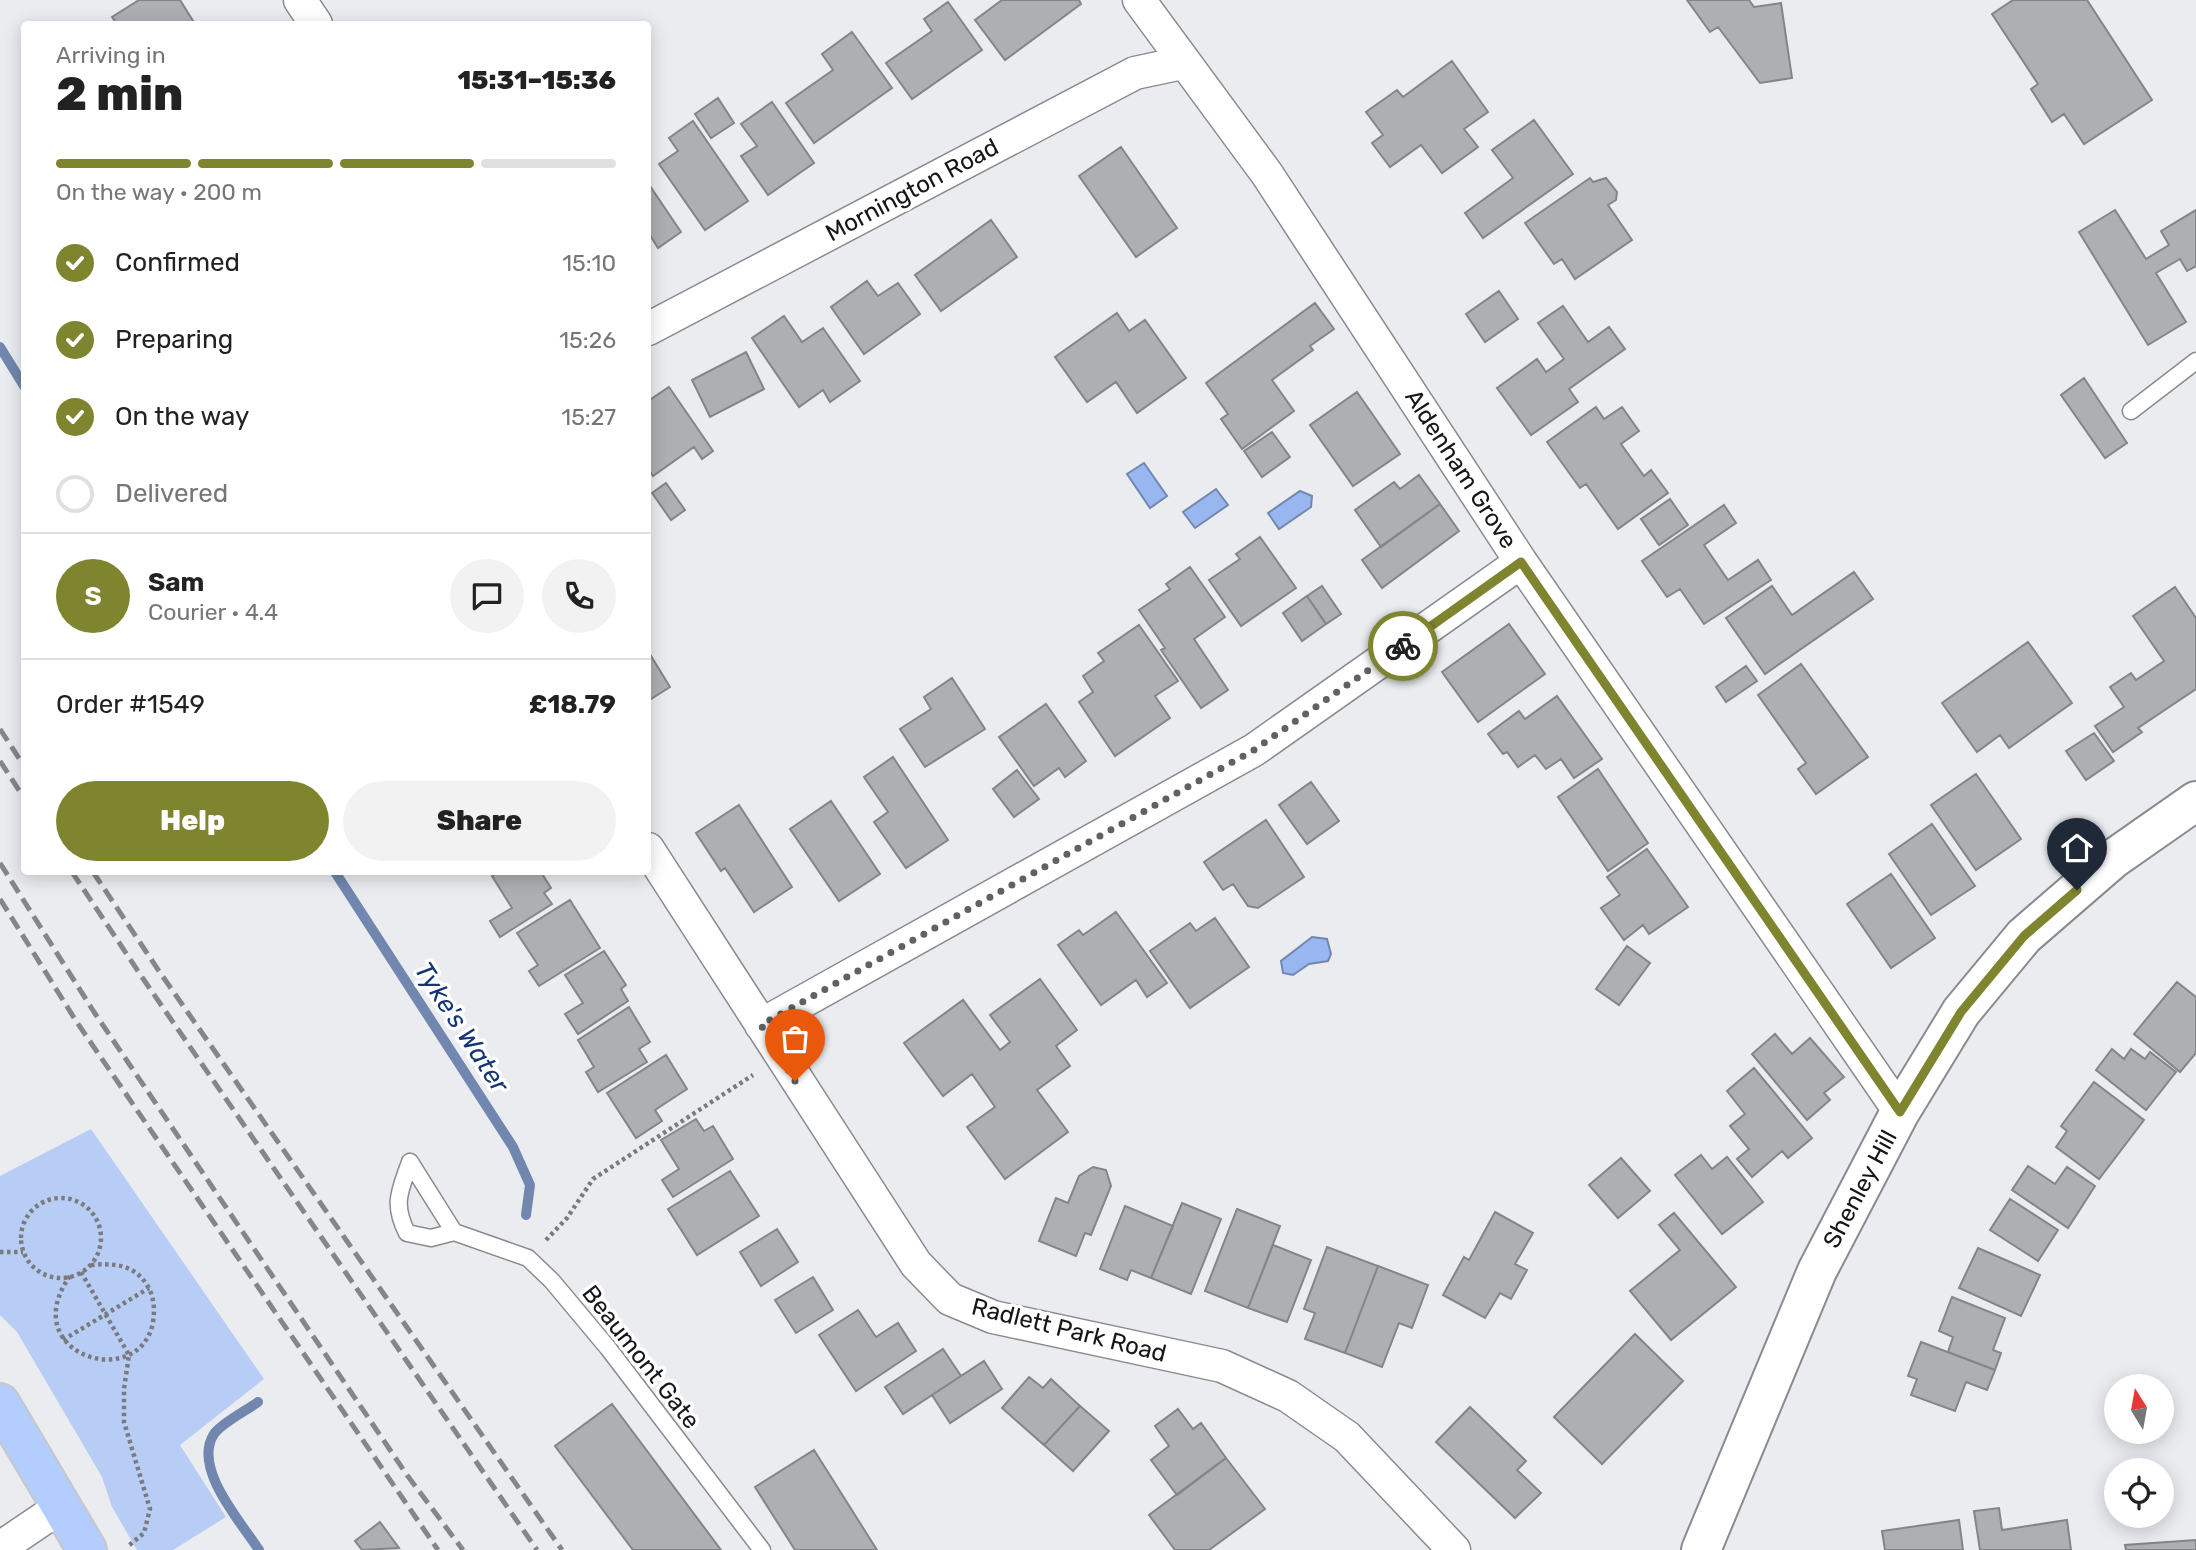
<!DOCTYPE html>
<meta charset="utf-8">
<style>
:root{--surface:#fff;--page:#f2f2f2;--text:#222;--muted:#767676;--line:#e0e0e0;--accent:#7f852f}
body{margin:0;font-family:Rubik,sans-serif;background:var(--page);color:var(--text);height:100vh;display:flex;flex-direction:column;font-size:26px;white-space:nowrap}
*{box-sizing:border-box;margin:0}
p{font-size:23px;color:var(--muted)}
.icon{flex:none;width:38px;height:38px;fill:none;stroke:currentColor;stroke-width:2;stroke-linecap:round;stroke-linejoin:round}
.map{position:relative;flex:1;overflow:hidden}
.panel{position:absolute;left:21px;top:21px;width:630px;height:854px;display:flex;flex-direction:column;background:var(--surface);border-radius:7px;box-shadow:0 4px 18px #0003}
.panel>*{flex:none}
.needle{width:46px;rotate:349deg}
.fabs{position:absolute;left:2104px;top:1374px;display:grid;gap:14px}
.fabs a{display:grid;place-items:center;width:70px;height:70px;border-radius:50%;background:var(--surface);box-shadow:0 4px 18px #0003;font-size:35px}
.pin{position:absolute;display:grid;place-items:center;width:60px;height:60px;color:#fff;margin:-72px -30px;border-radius:50% 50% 50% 0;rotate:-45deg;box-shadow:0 0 7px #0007}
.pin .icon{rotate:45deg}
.courier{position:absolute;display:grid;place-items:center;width:70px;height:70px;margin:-35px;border:5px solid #7f852f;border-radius:50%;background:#fff;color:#222;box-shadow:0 2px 9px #0007}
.headline em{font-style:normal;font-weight:800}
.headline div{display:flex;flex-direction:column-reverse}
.headline{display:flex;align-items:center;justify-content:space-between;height:119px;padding:0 35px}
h1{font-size:46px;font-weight:800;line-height:52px}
.bar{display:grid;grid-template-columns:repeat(4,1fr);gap:10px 7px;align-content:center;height:84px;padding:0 35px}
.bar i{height:9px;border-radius:5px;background:var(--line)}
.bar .current{background:var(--accent)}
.bar p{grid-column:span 4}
.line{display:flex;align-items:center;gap:18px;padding:0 35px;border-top:2px solid var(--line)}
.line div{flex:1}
.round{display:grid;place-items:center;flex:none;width:74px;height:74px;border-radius:37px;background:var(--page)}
ol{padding:0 35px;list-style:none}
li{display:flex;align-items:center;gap:21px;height:77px}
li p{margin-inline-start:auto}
li .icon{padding:7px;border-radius:50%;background:var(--accent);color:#fff;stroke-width:4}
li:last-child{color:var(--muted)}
li i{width:38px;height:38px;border:4px solid var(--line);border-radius:50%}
.primary-button{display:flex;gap:14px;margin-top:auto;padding:14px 35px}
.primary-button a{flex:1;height:80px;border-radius:42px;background:var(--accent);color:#fff;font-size:28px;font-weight:800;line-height:80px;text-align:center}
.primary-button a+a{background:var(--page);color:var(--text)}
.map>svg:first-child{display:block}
</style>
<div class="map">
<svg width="2196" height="1550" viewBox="0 0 2196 1550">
<rect width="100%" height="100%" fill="#eaecf0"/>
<path fill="#b8cdf5" d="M91,1129L264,1379L180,1445L226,1517L173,1550H137L112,1507L102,1477L17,1332L0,1315V1176Z"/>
<path fill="#98b7f0" stroke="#7187af" stroke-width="2" d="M1144,463L1167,496L1150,508L1127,474Z
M1216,489L1228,505L1195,528L1183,512Z
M1300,491L1312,496L1311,507L1279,529L1268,513Z
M1312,937L1327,939L1331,954L1328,961L1309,964L1293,975L1283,973L1281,961Z"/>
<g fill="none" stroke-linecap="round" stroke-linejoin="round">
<path stroke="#7187af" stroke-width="10" d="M0,347L24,386
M335,872L513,1147L530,1185L526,1215
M258,1402C246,1411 223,1422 214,1434C192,1468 241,1522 259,1550"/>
</g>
<path fill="#adafb3" stroke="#838589" stroke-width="2" d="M139,0H180L195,24H117L112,17Z
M1002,0H1079L1081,4L1005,60L975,20Z
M1687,0H1749L1754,7L1781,3L1792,78L1760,83L1718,27L1710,32Z
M2013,0H2087L2152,100L2084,144L2064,114L2052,122L2031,89L2038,84L1992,14Z
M948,2L982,50L912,99L886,63L932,31L924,19Z
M852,32L892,88L814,143L786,103L833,70L822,54Z
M1452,61L1488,112L1464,129L1478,147L1442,173L1421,145L1390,167L1372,143L1383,135L1366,112L1397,90L1403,97Z
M718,98L734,123L711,138L695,114Z
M772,102L814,163L768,195L741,156L757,146L741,124Z
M1534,120L1573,174L1483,238L1465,213L1513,178L1492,150Z
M693,121L748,201L705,230L659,164L678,151L669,138Z
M1121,147L1177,228L1136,257L1079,176Z
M1590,178L1593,182L1606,178L1617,192L1616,200L1608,205L1632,240L1575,279L1562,259L1554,264L1525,223Z
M648,183L681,232L658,248L648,232Z
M2115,210L2146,259L2169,245L2161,231L2196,210V266L2187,271L2180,259L2156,273L2186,322L2148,345L2079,232Z
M991,220L1017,257L941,311L915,275Z
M867,281L878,296L898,283L920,314L864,354L831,307Z
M1499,291L1518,319L1485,342L1466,314Z
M1315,303L1334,329L1310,346L1313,350L1272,380L1294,411L1242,449L1221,419L1228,414L1206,383Z
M1563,306L1588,342L1609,327L1625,349L1569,389L1578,402L1531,435L1497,388L1537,359L1546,372L1564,359L1538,323Z
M1117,313L1129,331L1145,320L1186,378L1137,413L1116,382L1087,402L1055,357Z
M784,316L802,342L823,328L860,381L830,402L823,390L799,407L752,338Z
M746,352L764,389L710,417L692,380Z
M2084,378L2127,443L2105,458L2061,395Z
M669,387L713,451L702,459L694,447L653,476L648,468V401Z
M1357,392L1400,454L1353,486L1310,425Z
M1596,407L1604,419L1622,407L1639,431L1621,444L1644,476L1651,470L1668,493L1618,529L1586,484L1580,488L1547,442Z
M1272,432L1290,457L1262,477L1244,451Z
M1419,475L1440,504L1381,547L1355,510L1394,482L1400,489Z
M666,483L685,510L671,520L652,493Z
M1670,499L1688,525L1659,545L1641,519Z
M1440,504L1459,531L1382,588L1362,560Z
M1724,505L1736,523L1704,545L1728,580L1758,560L1771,580L1704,624L1680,589L1667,597L1642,561Z
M1260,537L1296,588L1241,626L1209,580L1240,559L1236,554Z
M1190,567L1225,617L1194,639L1228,690L1201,708L1161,650L1165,648L1139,610L1170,589L1166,584Z
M1854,572L1873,599L1765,674L1726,618L1772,586L1792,615Z
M1322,586L1341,614L1326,624L1307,596Z
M2175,587L2196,618V689L2138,728L2142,732L2113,752L2095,726L2124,707L2110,687L2131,673L2136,680L2164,661L2133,616Z
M1307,596L1326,624L1302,641L1283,613Z
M1509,624L1545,674L1478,722L1442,672Z
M1139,625L1178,681L1155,696L1170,718L1115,756L1079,702L1093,692L1083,676L1104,661L1098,653Z
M2028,642L2072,703L2009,748L2000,735L1977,752L1942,703Z
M648,651L670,687L648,701Z
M1801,664L1868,757L1816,794L1798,769L1806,763L1758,695Z
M1746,666L1757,681L1726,702L1716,687Z
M952,678L985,729L925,767L900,729L931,709L924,697Z
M1557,696L1602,759L1574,778L1561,759L1546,769L1535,755L1518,767L1507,752L1503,754L1488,734L1519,711L1525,719Z
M1046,704L1086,761L1065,777L1059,768L1034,786L999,737Z
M2094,733L2114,761L2086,780L2066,751Z
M893,757L948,840L906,868L874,822L888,812L864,777Z
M1598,769L1648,843L1608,871L1558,797Z
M1017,770L1039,799L1014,817L993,789Z
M1976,774L2021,839L1976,870L1931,805Z
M1311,782L1339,821L1307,844L1279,805Z
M831,801L880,874L839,901L790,829Z
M739,805L792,887L754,912L725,868L721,871L696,833Z
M1266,820L1304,877L1258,908L1248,906L1233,884L1223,890L1204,862Z
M1932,824L1975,886L1931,915L1889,854Z
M1647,849L1688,907L1649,934L1643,925L1624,940L1601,908L1620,895L1607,877Z
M498,872H541L551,888L544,893L552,904L500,937L490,921L512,908L492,876Z
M1891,874L1935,938L1891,968L1847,904Z
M570,900L600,948L539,986L529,971L538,965L517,933Z
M1116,912L1167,983L1147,997L1136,980L1101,1005L1058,945L1079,930L1083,935Z
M1215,918L1249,967L1190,1008L1150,951L1190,923L1196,931Z
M1627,946L1650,963L1619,1005L1596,989Z
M604,951L626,985L621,989L628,1001L578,1034L565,1014L583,1003L565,975Z
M1040,979L1077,1030L1056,1046L1070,1066L1037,1090L1068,1132L1005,1179L967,1127L995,1107L972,1074L943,1096L904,1043L963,1000L1000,1050L1010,1042L990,1015Z
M2177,982L2196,997V1053L2180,1072L2134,1034Z
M629,1007L650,1042L639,1049L647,1062L598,1092L586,1072L594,1067L578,1040Z
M1775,1034L1792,1054L1810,1038L1844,1077L1824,1093L1830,1100L1807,1120L1752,1054Z
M2112,1049L2124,1059L2131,1049L2145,1059L2150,1052L2176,1072L2146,1110L2096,1070Z
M666,1055L687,1089L655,1110L662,1121L636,1138L607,1093Z
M1754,1068L1812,1138L1788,1158L1782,1151L1752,1177L1737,1159L1749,1149L1730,1126L1745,1114L1727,1091Z
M2094,1082L2144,1120L2099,1179L2056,1147L2067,1131L2061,1126Z
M696,1119L704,1131L713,1126L733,1159L673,1197L662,1180L679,1169L661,1140Z
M1701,1155L1712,1169L1727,1157L1763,1202L1722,1234L1675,1175Z
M1621,1158L1650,1191L1618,1218L1589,1185Z
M2028,1166L2055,1184L2067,1167L2095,1186L2068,1228L2012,1190Z
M1093,1167L1106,1170L1111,1186L1091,1235L1085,1233L1076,1256L1039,1241L1056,1198L1068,1203L1079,1176Z
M730,1171L759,1216L697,1255L668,1209Z
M2010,1199L2058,1230L2038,1261L1990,1230Z
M1182,1203L1221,1219L1191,1294L1151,1278Z
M1125,1206L1173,1226L1151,1278L1131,1270L1127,1280L1100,1269Z
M1237,1209L1280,1226L1248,1308L1205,1291Z
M1495,1212L1533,1233L1515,1264L1527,1270L1511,1299L1500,1293L1485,1318L1443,1295L1464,1257L1469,1260Z
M1674,1213L1736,1287L1671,1340L1630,1291L1680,1250L1659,1225Z
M777,1229L798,1262L761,1286L740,1252Z
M1273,1245L1311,1260L1287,1322L1248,1308Z
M1327,1247L1378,1266L1345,1353L1305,1339L1315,1313L1304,1309Z
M1978,1248L2040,1275L2021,1316L1959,1288Z
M1378,1266L1428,1285L1412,1328L1399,1323L1382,1367L1345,1353Z
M813,1277L833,1310L796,1333L775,1300Z
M1952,1297L2005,1318L1993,1350L2001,1353L1995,1370L1948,1352L1953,1337L1939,1331Z
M858,1310L876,1337L898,1323L916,1351L856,1391L819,1335Z
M1635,1334L1683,1381L1602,1464L1554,1417Z
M1921,1342L1995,1370L1987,1390L1966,1382L1955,1411L1911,1395L1917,1379L1908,1376Z
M943,1349L961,1376L903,1414L885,1387Z
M984,1361L1002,1389L950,1423L932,1395Z
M1029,1377L1043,1388L1051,1379L1080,1406L1044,1445L1002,1408Z
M612,1404L721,1550H633L555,1446Z
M1080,1406L1109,1431L1073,1471L1044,1445Z
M1470,1407L1526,1461L1517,1470L1541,1493L1515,1518L1436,1442Z
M1178,1409L1193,1429L1201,1423L1226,1458L1177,1495L1151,1460L1169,1446L1155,1426Z
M814,1450L877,1550H795L755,1487Z
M1226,1458L1265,1509L1209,1550H1175L1149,1515Z
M1999,1508L2002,1530L2067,1520L2071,1550H1980L1974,1511Z
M1959,1520L1963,1550H1885L1882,1531Z
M380,1522L399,1548L362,1550L355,1541Z
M2196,1540V1550H2126L2125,1545Z"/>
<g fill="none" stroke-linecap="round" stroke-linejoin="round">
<defs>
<path id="service" d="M2131,411L2196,361
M410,1162C400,1191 392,1203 407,1233L431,1238L454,1232
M410,1162L454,1232
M454,1232L528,1258L552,1281L608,1348L762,1550"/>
<path id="minor" d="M300,0L316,24
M1139,0L1267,174L1521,562L1900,1112
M648,329L1135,73L1182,63
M648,849L916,1264L950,1299L993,1317L1222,1366L1288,1396L1347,1437L1454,1550
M761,1025L1254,750L1521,562
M0,1548L62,1506"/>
<path id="tertiary" d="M1701,1550L1817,1271L1900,1112L1961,1012L2024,936L2113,859L2196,801"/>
<path id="primary" d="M0,1403L87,1550"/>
</defs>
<use href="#service" stroke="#898b8f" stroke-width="19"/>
<use href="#minor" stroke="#898b8f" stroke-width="35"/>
<use href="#tertiary" stroke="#898b8f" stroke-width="42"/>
<use href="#primary" stroke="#c7c7c8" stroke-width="42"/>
<path stroke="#797b7e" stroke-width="4.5" stroke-dasharray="3.5 3.5" stroke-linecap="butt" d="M21 1238a40 40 0 1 1 80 0a40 40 0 1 1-80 0Z
M546,1240L567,1218L593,1179L753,1075
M0,1252H23
M81,1272L129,1355L124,1389V1422L150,1509L144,1533L127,1547
M70,1276C14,1355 140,1393 153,1322C155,1309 154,1296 147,1285C134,1264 113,1263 90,1265
M63,1340L149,1288"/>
<use href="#service" stroke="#fff" stroke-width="16"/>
<use href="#minor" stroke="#fff" stroke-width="32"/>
<use href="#tertiary" stroke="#fff" stroke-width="38"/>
<use href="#primary" stroke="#b3cdff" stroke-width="38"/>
<path stroke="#858689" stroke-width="5" stroke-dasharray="14 7" stroke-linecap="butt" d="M0,729L24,766
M0,761L24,798
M0,863L94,1012L407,1475L463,1550
M72,872L146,983L537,1550
M93,872L161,974L562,1550
M0,899L76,1021L438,1550"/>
</g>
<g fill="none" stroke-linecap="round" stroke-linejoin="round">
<path stroke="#606164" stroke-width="7" stroke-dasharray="0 12.6" d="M795,1081L761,1025L1254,750L1403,646"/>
<path stroke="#7f852f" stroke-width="9" d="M1403,646L1521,562L1900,1112L1961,1012L2024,936L2077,890"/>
</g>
<g text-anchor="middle" stroke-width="7" stroke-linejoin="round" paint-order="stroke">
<g font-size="24" fill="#151618" stroke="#fff">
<text transform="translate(912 190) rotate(-28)" y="8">Mornington Road</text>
<text transform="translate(1461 469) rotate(57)" y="8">Aldenham Grove</text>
<text transform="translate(1860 1189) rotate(-62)" y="8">Shenley Hill</text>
<text transform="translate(1069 1330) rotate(14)" y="8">Radlett Park Road</text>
<text transform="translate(641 1357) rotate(52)" y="8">Beaumont Gate</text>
</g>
<g font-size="26" font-style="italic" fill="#153576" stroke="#fff">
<text transform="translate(462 1027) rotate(57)" y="9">Tyke's Water</text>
</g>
</g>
</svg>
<div class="fabs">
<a><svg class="needle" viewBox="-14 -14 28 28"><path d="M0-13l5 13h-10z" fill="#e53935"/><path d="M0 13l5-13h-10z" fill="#767676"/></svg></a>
<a><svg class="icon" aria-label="locate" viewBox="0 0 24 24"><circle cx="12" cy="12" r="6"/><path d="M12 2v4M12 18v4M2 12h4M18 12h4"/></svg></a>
</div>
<div class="pin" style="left:795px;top:1081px;background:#ea580c"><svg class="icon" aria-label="bag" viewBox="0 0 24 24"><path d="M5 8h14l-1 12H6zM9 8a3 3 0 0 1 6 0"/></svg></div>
<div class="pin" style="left:2077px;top:890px;background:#1f2937"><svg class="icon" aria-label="home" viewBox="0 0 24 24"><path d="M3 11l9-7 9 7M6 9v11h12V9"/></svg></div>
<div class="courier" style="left:1403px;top:646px"><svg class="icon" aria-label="bike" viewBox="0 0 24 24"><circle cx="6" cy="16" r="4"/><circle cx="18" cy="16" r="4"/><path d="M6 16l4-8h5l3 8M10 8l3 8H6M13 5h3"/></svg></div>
<section class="panel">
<div class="headline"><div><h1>2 min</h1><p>Arriving in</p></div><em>15:31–15:36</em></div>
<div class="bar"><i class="current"></i><i class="current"></i><i class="current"></i><i></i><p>On the way · 200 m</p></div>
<ol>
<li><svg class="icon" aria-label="check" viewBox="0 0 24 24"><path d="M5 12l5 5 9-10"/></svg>Confirmed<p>15:10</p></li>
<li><svg class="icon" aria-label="check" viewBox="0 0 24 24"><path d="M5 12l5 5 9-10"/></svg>Preparing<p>15:26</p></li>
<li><svg class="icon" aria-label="check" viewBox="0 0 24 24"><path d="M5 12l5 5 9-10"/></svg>On the way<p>15:27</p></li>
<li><i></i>Delivered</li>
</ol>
<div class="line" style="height:126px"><b class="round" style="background:var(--accent);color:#fff">S</b><div><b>Sam</b><p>Courier · 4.4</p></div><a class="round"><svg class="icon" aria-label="chat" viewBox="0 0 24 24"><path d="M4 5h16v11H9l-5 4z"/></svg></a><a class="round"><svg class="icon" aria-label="phone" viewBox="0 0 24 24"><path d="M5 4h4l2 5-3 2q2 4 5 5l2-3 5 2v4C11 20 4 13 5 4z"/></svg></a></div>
<div class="line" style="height:91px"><div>Order #1549</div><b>£18.79</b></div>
<div class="primary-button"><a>Help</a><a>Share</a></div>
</section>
</div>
